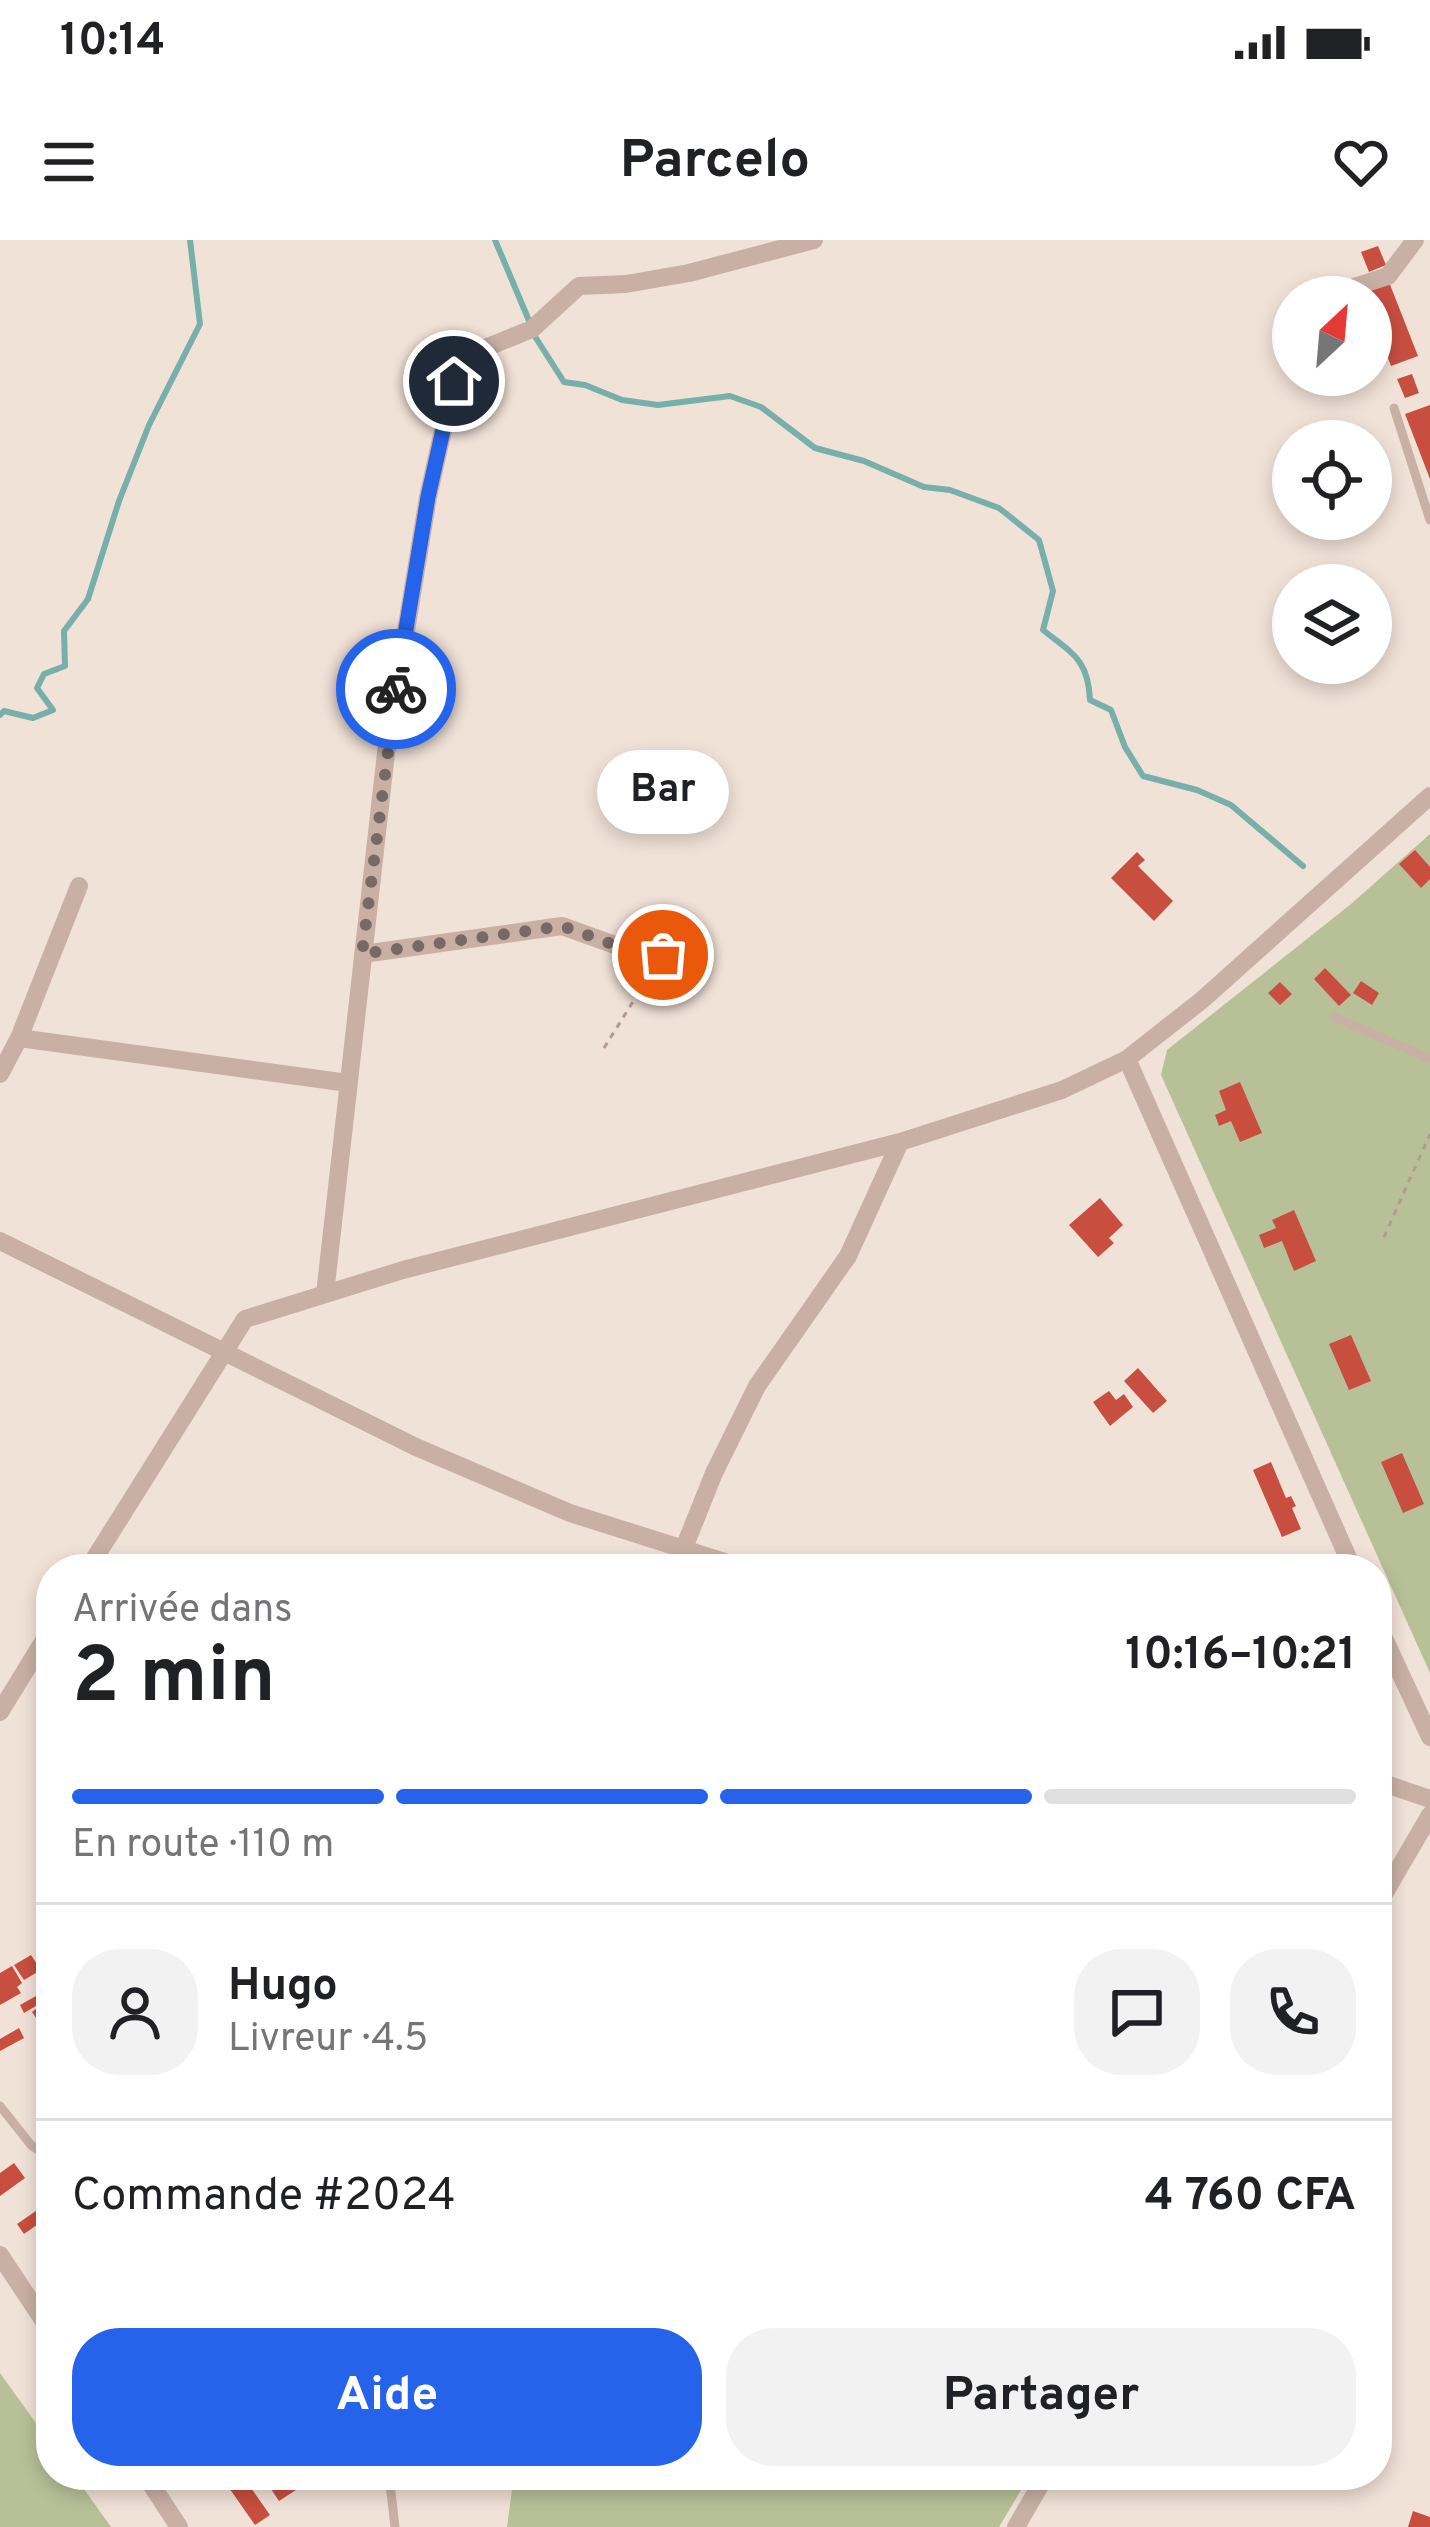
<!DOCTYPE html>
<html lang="fr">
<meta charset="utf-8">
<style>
:root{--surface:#fff;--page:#f2f2f2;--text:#202124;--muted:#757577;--line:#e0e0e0;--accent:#2563eb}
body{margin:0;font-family:Overpass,sans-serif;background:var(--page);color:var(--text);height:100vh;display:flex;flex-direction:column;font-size:45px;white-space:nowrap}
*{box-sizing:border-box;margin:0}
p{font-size:39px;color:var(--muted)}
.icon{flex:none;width:66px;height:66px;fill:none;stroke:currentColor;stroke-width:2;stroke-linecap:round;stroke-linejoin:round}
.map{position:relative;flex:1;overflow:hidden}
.drawer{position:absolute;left:36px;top:1314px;width:1356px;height:936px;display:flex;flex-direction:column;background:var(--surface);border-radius:48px;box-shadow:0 6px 18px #0003}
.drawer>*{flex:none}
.needle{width:78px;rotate:26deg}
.fabs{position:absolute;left:1272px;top:36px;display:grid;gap:24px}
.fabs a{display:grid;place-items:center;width:120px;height:120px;border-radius:50%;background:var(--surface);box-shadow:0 6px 18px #0003;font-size:60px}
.pin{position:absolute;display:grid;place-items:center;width:102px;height:102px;color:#fff;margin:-51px;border:6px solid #fff;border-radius:50%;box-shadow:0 3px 12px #0007}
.courier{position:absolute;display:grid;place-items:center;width:120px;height:120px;margin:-60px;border:9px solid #2563eb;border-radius:50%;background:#fff;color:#222;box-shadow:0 3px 15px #0007}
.bubble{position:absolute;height:84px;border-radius:42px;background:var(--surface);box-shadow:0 6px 18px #0003;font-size:39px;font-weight:700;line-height:84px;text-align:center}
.head em{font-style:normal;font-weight:700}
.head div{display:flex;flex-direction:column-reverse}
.head{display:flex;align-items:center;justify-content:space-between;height:204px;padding:0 36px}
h1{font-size:78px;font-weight:700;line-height:90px}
.bar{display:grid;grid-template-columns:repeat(4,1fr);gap:18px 12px;align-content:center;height:144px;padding:0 36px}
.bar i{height:15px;border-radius:9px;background:var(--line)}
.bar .current{background:var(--accent)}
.bar p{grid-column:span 4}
.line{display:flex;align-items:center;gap:30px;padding:0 36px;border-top:3px solid var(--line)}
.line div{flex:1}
.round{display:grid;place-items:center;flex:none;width:126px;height:126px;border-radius:48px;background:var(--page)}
.primary-button{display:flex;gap:24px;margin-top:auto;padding:24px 36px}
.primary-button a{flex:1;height:138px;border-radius:48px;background:var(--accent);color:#fff;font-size:48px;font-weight:700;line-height:138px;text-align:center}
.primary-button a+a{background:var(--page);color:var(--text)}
.status{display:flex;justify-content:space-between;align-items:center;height:84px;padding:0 60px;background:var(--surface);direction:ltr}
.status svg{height:33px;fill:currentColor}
header{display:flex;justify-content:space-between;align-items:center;height:156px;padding:0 36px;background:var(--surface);font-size:54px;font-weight:700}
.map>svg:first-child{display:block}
</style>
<div class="status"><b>10:14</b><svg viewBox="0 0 49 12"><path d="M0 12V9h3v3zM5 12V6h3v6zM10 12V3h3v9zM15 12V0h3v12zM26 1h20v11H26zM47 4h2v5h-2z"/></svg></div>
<header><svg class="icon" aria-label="menu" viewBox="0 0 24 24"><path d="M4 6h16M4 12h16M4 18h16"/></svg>Parcelo<svg class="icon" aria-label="heart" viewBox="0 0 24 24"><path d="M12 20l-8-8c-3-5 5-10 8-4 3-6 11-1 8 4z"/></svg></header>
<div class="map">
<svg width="1430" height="2287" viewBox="0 0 1430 2287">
<rect width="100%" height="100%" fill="#f1e2d8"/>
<path fill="#b8c098" d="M1430,594V1433L1161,835L1167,810L1351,664Z
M0,2133L51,2204V2235H74L111,2287H0Z
M514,2235H1030L999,2287H507Z"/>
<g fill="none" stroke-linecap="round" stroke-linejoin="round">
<path stroke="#77afaa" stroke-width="6" d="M495,0L530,83
M534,95L564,142L585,145L622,160L658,165L730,156L761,167L815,208L864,221L924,247L950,250L999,268L1039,300L1053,351L1043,390C1073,414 1088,419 1090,460L1111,470L1125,507L1143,536L1197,550L1231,565L1303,626
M0,475L4,471L33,478L53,470L37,448L44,434L65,426L64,391L88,359L119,261L149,185L200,84L190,0"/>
</g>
<path fill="#c84f40" d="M1378,6L1386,25L1369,32L1361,12Z
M1389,42L1418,116L1391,126L1371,74V57H1364L1363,52Z
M1412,134L1419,153L1405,158L1397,139Z
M1430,165V239L1405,174Z
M1415,610L1430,627V639L1421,648L1399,624Z
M1137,612L1145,620L1138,626L1173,661L1154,681L1111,638Z
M1325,728L1351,755L1339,766L1314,739Z
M1361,741L1379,753L1372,765L1353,753Z
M1280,742L1292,754L1280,765L1268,753Z
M1240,842L1262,893L1240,902L1231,881L1219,886L1215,875L1226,870L1219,851Z
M1100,958L1123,985L1109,998L1114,1003L1098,1017L1069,985Z
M1294,970L1316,1021L1294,1031L1282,1001L1264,1008L1259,995L1276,988L1272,980Z
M1351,1095L1371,1141L1349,1150L1329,1104Z
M1138,1128L1167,1161L1153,1173L1124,1141Z
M1109,1151L1116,1160L1124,1154L1133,1167L1110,1186L1093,1162Z
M1402,1213L1424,1264L1403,1273L1381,1222Z
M1271,1222L1286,1258L1291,1256L1296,1266L1292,1268L1301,1289L1282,1297L1253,1230Z
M31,1715L41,1730L24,1740L14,1725Z
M12,1726L22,1743L17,1747L21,1753L0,1765V1733Z
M36,1756L41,1763L24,1773L20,1765Z
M41,1765L51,1778L41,1785L32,1772Z
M19,1788L24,1798L0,1811V1799Z
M14,1923L25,1938L0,1956V1933Z
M49,1962L51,1975L24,1994L17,1984Z
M220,2235H242L270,2275L255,2285Z
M280,2235H319L279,2261L267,2243Z
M1413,2271L1430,2277V2287H1408Z"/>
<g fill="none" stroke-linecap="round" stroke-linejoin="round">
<path stroke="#b59a8e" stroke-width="3" stroke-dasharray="6 6" stroke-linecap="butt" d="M672,699L685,681
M604,808L651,733
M1384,997L1430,894"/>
<path stroke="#c9b0a4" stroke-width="9" d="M1394,168L1430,280
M1334,777L1430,819
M0,1866L31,1905L51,1919
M258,2235V2236
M389,2235L395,2287"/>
<path stroke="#c9b0a4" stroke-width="18" d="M1354,47L1388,36L1415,0
M363,714L562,686L626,709L663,715
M19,798L348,843
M1127,819L1353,1329
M0,834L19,798L79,646
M0,1001L416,1207L570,1273L747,1329
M325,1054L386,513L428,257L454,141L475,112L532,89L579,46L626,44L689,33L814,0
M684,1308L714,1233L757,1146L848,1016L900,902
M88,1329L245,1079L403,1030L900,902L1062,850L1127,819L1202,760L1430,556
M1377,1383L1430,1497
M0,1472L51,1389
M1377,1541L1430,1559
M1377,1666L1430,1575
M0,2015L51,2092
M145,2235L179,2287
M1016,2287L1046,2235"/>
</g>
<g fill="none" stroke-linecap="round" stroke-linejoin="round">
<path stroke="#776a64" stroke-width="12" stroke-dasharray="0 21.6" d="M396,449L362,714L562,686L626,709L663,715"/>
<path stroke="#2563eb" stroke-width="15" d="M396,449L428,257L454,141"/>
</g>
</svg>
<div class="fabs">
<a><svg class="needle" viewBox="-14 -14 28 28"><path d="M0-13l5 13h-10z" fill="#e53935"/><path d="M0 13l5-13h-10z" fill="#757577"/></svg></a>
<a><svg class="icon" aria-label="locate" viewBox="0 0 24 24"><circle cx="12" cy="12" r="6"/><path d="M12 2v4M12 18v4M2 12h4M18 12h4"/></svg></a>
<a><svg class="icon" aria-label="layers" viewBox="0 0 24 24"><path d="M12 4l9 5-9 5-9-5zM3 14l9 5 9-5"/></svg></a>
</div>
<div class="pin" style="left:663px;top:715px;background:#ea580c"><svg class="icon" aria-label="bag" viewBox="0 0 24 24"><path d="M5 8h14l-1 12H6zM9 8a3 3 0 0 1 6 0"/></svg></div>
<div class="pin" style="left:454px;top:141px;background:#1f2937"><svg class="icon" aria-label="home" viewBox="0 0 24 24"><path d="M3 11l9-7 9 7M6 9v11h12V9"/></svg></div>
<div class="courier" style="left:396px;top:449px"><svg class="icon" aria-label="bike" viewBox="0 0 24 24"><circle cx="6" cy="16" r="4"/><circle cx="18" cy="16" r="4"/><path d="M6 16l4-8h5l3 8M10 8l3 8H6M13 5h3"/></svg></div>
<div class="bubble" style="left:597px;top:510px;width:132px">Bar</div>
<section class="drawer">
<div class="head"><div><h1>2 min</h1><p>Arrivée dans</p></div><em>10:16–10:21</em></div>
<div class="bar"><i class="current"></i><i class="current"></i><i class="current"></i><i></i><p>En route · 110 m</p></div>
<div class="line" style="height:216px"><a class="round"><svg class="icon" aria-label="person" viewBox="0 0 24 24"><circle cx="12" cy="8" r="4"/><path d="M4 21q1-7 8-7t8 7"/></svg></a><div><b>Hugo</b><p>Livreur · 4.5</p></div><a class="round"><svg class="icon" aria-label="chat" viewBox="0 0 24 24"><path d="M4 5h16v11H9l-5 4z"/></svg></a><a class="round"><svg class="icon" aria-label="phone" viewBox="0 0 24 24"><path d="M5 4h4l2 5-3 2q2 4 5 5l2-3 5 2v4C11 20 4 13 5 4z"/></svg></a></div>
<div class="line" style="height:156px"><div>Commande #2024</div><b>4 760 CFA</b></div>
<div class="primary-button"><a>Aide</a><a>Partager</a></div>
</section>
</div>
